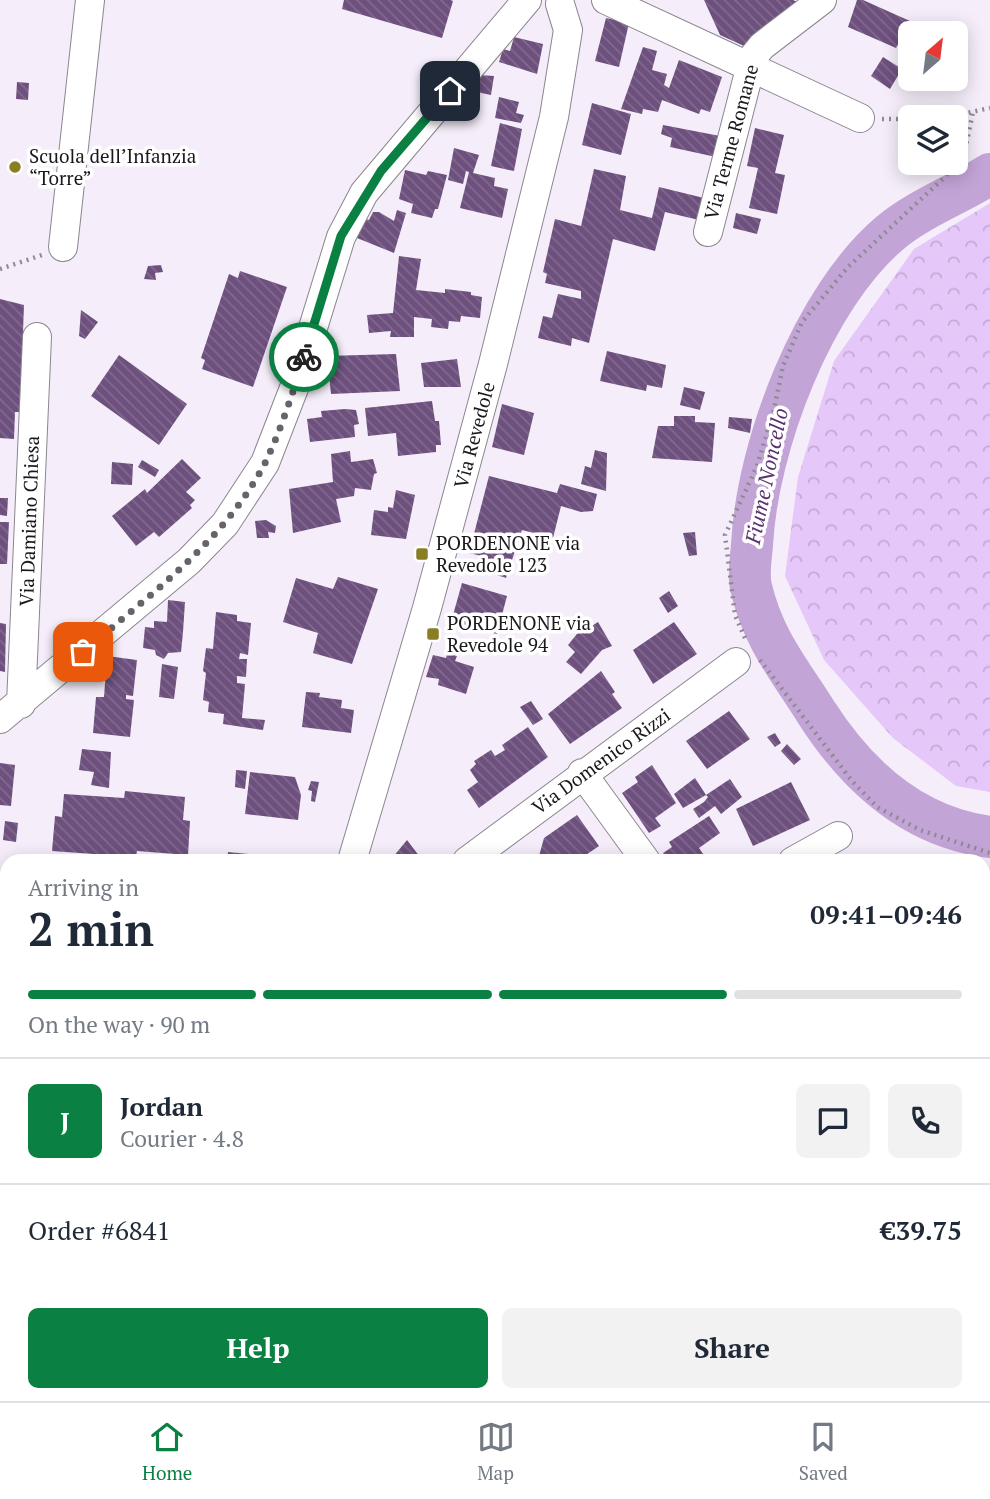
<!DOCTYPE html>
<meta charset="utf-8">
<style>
:root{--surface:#fff;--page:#f2f2f3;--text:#1f2937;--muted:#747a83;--line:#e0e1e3;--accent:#0b8043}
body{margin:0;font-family:"PT Serif",serif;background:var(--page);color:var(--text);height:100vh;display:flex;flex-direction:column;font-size:26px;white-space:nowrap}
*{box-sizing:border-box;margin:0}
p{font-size:23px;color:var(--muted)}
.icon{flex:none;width:38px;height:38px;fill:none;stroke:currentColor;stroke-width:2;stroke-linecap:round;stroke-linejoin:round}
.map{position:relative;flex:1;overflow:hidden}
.drawer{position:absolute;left:0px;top:854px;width:990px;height:548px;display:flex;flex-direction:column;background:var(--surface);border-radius:21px 21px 0 0;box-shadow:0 4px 18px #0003}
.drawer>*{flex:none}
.needle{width:46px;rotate:28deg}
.buttons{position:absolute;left:898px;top:21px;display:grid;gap:14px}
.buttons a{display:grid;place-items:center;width:70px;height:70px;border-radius:10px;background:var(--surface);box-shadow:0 4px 18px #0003;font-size:35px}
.pin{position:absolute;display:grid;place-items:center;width:60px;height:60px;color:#fff;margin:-30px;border-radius:14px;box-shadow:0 4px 10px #0006}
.courier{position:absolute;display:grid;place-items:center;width:70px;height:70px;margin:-35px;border:5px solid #0b8043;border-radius:50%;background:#fff;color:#222;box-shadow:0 2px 9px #0007}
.summary em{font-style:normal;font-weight:800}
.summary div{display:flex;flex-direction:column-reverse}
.summary{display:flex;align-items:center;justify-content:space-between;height:119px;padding:0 28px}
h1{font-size:46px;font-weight:800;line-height:52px}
.bar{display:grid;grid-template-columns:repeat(4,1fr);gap:10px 7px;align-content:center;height:84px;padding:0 28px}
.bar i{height:9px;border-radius:5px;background:var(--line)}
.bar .current{background:var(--accent)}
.bar p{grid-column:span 4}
.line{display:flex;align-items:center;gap:18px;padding:0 28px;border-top:2px solid var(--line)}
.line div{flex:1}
.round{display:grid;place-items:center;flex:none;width:74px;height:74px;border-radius:10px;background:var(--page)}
.cta{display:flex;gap:14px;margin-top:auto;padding:14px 28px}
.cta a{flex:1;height:80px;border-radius:10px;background:var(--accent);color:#fff;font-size:28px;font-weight:800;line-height:80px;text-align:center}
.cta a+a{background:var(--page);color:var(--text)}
.dock{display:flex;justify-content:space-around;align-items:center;height:98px;border-top:2px solid var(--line);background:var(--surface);font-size:19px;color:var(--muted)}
.dock a{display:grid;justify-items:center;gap:4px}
.dock .current{color:var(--accent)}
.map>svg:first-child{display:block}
</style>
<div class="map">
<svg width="990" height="1401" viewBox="0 0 990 1401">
<defs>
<pattern id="forest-crowns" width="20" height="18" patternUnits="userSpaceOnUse" patternTransform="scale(1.75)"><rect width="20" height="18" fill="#e5c7f9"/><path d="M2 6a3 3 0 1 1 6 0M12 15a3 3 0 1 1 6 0" fill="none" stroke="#c4aad5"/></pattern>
<pattern id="building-back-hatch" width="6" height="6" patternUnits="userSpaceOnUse" patternTransform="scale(1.75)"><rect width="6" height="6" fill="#6d507e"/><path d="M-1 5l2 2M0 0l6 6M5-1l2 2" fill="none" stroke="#806a8d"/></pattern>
</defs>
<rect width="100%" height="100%" fill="#f5eefa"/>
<path fill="url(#forest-crowns)" d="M990,203V792L956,786L893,738L824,660L785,576L798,477L834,361L914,249Z"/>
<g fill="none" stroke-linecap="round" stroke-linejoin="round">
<path stroke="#c3a4d7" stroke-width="42" d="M990,174C957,195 920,208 890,233C813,298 757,446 752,545C751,558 748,574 751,587C763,639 789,669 816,712C857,776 913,827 990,837"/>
</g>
<path fill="url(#building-back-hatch)" d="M344,0H451L453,1L442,38L342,9Z
M704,0H793L802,4L744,46L720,35Z
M857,0H863L930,30L928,33H910V43L901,39L896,48L848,27Z
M606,18L629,23L619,67L595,61Z
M514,37L543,44L537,74L499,62L503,49L510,51Z
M643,47L657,51L652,70L667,74L664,85L669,88L679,60L722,77L710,112L701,109L699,114L662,100L658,112L643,109L642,114L621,109Z
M883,57L902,69L890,89L871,76Z
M479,75L494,76L491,95L467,90Z
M17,82L29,83L28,100L16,99Z
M499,97L519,102L516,113L524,115L521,123L495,118Z
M592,103L631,114L621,155L582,145Z
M500,123L522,129L514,171L491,166Z
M663,125L720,136L716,157L670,147L672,138L661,134Z
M755,128L784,135L775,173L785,175L777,214L749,208L758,168L747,166Z
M454,148L479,155L473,173L495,178L494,186L508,189L502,218L460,208L469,172L466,171L463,184L448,180Z
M594,169L626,176L620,210L652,218L659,187L704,198L699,220L665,212L655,251L613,239L589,343L572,338L571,346L538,338L543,316L552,318L558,294L581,299V291L545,283L547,274L543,272L555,219L581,226Z
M405,170L426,175L428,171L447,175L438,209H435L432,218L411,213L413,204L399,199Z
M397,210L406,213L394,253L352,236L360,217L369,220L373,212H379L394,221Z
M736,213L761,219L757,234L733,228Z
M399,256L421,259L416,290L445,293V289L471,292V295L482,297L480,318L461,316L460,322L449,321L448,329L431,327L432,319L414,317V337H390L391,331L369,333L367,315L393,313Z
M161,265L163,272L155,273L156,280L144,279L148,266Z
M240,271L287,287L253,387L202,369L205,360L201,358L229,274L238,278Z
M0,299L24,305L20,412H15L14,439L0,438Z
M81,310L98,322L85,339L79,336Z
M607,351L666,365L662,388L647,385L646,391L600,381Z
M396,354L400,391L331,394L327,356Z
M119,355L187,404L159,445L91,396Z
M457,359L461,387H424L421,363Z
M684,387L705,392L700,410L680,405Z
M432,401L435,421H439L441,445H436V452L398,456L396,433L368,436L365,408Z
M502,404L534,413L524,455L492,447Z
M345,409L356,410L359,424L354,425L355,437L310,442L307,419L322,417L321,411Z
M674,416H695V422L715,423L712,462L652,458L658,426H674Z
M729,417L752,419L750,433L728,428Z
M595,450L607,453L606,491L581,484L585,466L591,468Z
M350,451L351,462L373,459L377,473L374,474L371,490L355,488L354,496L336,499L341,522L293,533L289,489L333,482L331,454Z
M182,459L201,478L186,492L195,500L190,505L192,508L159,537L154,532L136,546L112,516L145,489L147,493Z
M142,460L159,470L155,477L138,467Z
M112,462L133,464L132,485L111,484Z
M489,476L557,493L560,484L597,494L593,511L581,512L561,506L553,538L522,530L506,578L478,569L482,556L469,553Z
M396,490L415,495L406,539L371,535L374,510L388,512V507L393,508Z
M0,498H8L7,516L0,515Z
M266,520L276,526L275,533L268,532L269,538H257L255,521Z
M0,522H9L7,564H0Z
M695,532L697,555L689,556L683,533Z
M338,577L378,589L352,664L313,653L318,633L283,622L296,578L333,589Z
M462,583L507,596L497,634L451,622Z
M669,591L678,606L668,613L659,598Z
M168,600L185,602L183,632L181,652L168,653L164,659L156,655L155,650L143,648L145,627L154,628V621L167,622Z
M216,612L237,615V621L251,623L248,655L240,653L239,659H247L246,677L237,676V683L245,684L242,718L265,720L263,730L223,724L224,714L208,712L209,702L203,700L206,673L203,671L206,648L213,649Z
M598,622L612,646L602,650L581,674L566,662L575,652L568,645L585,624L587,629Z
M674,622L697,654L653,684L633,650Z
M0,623L6,624L5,672L0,671Z
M447,653L457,656L455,661L474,667L466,694L438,685L439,679L426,677L433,655L446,658Z
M107,656L137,660L133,696L126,695V699L134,700L130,737L93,733L96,697H104Z
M162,664L178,667L174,699L159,697Z
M601,671L615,692L612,694L622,708L570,744L548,714Z
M306,692L320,693L319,697L342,700L341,708L354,710L351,733L302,727Z
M531,701L543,719L533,725L520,707Z
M729,711L750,739L707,769L686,741Z
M528,727L548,757L479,808L467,790L478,782L470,770L476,764L474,761L491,750L495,756L505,750L502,745Z
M775,733L781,743L775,747L767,737Z
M787,744L801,759L794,765L781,751Z
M82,749L111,752L109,788L91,785L94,772L79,770Z
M0,763L15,765L11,806L0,805Z
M652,765L676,803L655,818L661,826L649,833L622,793L638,782L635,777Z
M236,770L247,771L245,789L235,787Z
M250,772L295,777L301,795L298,820L245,814Z
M695,778L706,795L683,808L674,794Z
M730,779L742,797L721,814L715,806L699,818L693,809L704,802L708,797L706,795Z
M311,781L319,782L315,802L311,801L312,791L308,790Z
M791,782L810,820L753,846L736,809Z
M125,791L185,797L183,820L190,821L188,855L137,851L136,857L52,851L55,816L62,817L64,794L124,798Z
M577,815L599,846L577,861H550L539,856L544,838Z
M709,816L720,833L699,848L708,861H669L663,853L672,847L669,842Z
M5,821L18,823L16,842L3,840Z
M407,840L423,861H395L393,857Z
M228,852L258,855V861H227Z
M3,979L7,980V1022L0,1021Z
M7,1284V1367L3,1368L7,1395L12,1401H0V1286Z
M134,1395H168L154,1401H137Z
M347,1395H378V1401H348Z"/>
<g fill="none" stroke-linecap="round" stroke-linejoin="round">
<defs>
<path id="minor" d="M606,0L860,118
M708,232L753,57L762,46L822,0
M63,247L90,0
M21,704L37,337
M0,719L189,561L225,524L265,463L296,383L341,237L364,193L527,0
M582,773L646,861
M352,861L427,608L493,364L554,117L568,30L560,4
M467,861L736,662
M793,861L838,836
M0,1097L7,1095
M324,1395L325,1401"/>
</defs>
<use href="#minor" stroke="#8c8690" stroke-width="30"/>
<path stroke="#8f8a92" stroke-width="4.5" stroke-dasharray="2 5" stroke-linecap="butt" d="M948,117L990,108
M882,119H910
M956,161L966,146L973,112
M0,269L42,255
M745,638L735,615L725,535L757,466L773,414L783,366L802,322L848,267L946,176L954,163
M760,660L852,781L877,807L920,830L990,853
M411,1401L419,1395"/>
<use href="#minor" stroke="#fff" stroke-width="28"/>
</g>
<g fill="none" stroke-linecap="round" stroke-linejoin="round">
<path stroke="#67636a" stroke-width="7" stroke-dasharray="0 12.6" d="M83,652C149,595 224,542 265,463C281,430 293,392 304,357"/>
<path stroke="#0b8043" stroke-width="9" d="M304,357L341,236L381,171L450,91"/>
</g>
<g fill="#897e24" stroke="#fff" stroke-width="2.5">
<circle cx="15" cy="167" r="7"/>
<rect x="415" y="547" width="14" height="14" rx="3.5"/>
<rect x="426" y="627" width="14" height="14" rx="3.5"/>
</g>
<g text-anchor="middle" stroke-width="7" stroke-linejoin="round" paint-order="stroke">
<g font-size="19" fill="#1b181c" stroke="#fff">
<text transform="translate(731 142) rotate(-75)" y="7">Via Terme Romane</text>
<text transform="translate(474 435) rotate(-75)" y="7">Via Revedole</text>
<text transform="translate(29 521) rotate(-88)" y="7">Via Damiano Chiesa</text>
<text transform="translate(601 761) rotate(-36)" y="7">Via Domenico Rizzi</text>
</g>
<g font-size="19" fill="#1b181c" stroke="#fff" text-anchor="start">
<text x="29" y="163">Scuola dell’Infanzia<tspan x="29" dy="22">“Torre”</tspan></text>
<text x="436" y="550">PORDENONE via<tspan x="436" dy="22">Revedole 123</tspan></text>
<text x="447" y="630">PORDENONE via<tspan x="447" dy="22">Revedole 94</tspan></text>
</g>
<g font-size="21" font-style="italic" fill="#59316f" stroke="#fff">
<text transform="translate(767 476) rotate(-78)" y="7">Fiume Noncello</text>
</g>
</g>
</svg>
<div class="buttons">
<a><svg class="needle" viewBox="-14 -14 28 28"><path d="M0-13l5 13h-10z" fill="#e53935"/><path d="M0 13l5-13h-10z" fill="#747a83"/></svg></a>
<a><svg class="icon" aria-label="layers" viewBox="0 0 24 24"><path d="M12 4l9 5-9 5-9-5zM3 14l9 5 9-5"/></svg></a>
</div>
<div class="pin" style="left:83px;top:652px;background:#ea580c"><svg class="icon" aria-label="bag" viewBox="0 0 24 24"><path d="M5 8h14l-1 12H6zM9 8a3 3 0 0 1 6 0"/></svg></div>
<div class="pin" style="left:450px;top:91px;background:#1f2937"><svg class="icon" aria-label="home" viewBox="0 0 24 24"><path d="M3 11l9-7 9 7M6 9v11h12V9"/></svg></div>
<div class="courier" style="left:304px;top:357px"><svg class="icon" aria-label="bike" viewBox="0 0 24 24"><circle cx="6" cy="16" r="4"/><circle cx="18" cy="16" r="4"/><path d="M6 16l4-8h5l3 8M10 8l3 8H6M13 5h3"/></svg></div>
<section class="drawer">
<div class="summary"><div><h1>2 min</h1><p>Arriving in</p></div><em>09:41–09:46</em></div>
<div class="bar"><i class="current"></i><i class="current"></i><i class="current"></i><i></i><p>On the way · 90 m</p></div>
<div class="line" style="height:126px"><b class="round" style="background:var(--accent);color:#fff">J</b><div><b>Jordan</b><p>Courier · 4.8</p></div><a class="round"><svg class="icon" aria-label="chat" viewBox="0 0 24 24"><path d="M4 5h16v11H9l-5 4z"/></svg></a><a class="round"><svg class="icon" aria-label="phone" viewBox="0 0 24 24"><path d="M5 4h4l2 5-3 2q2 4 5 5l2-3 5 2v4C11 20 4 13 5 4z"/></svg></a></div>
<div class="line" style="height:91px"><div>Order #6841</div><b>€39.75</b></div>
<div class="cta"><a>Help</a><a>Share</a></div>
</section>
</div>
<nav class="dock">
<a class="current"><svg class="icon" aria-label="home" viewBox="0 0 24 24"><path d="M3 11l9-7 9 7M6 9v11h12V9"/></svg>Home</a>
<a><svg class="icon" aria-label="map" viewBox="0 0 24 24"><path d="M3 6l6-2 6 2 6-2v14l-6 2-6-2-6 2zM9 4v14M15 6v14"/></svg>Map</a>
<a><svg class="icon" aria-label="saved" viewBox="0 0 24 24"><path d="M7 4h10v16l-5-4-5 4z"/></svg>Saved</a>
</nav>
